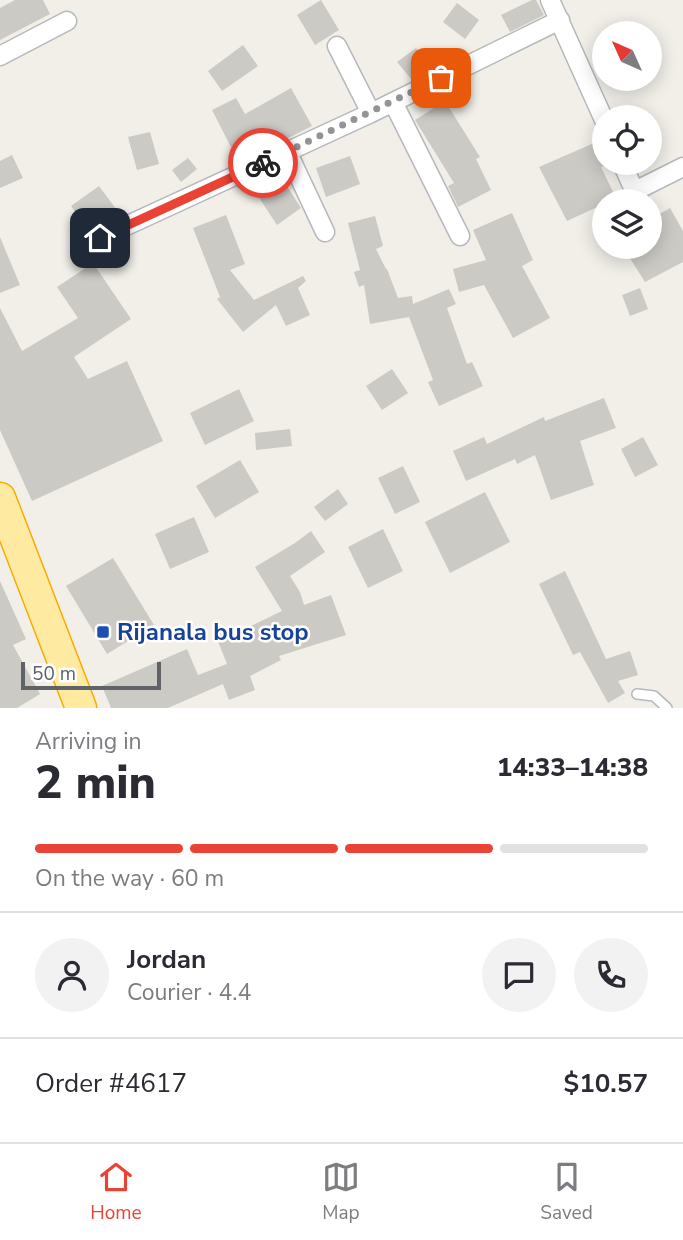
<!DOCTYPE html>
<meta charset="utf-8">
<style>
:root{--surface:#fff;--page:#f2f2f3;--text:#2b2b33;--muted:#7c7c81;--line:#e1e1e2;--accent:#ea4335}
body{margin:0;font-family:"Nunito Sans",sans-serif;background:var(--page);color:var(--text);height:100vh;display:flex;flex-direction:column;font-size:26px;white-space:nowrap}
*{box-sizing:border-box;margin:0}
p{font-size:23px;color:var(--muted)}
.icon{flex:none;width:38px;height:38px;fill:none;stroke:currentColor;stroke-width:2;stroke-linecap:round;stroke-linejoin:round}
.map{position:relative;height:708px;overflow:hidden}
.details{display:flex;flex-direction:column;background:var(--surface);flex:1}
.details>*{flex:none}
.needle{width:46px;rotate:315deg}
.fabs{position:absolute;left:592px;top:21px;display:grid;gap:14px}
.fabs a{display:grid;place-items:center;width:70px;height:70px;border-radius:50%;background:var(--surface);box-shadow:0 4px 18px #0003;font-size:35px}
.scale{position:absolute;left:21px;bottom:18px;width:140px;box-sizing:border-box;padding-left:7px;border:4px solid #5f6368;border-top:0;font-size:19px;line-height:24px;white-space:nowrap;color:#5f6368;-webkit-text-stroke:5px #fff;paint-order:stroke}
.pin{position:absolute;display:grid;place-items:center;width:60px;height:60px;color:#fff;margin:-30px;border-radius:14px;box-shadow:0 4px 10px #0006}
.courier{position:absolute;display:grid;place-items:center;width:70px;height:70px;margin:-35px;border:5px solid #ea4335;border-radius:50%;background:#fff;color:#222;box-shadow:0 2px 9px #0007}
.head em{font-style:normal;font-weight:800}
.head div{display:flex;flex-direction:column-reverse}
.head{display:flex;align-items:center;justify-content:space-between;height:119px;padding:0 35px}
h1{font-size:46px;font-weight:800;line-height:52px}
.bar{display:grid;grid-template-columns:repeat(4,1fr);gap:10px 7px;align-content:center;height:84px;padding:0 35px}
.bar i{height:9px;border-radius:5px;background:var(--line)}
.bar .current{background:var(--accent)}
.bar p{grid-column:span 4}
.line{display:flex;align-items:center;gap:18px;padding:0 35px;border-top:2px solid var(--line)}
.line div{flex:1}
.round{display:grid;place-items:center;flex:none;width:74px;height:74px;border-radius:37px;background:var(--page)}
.tabs{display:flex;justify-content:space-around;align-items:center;height:98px;border-top:2px solid var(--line);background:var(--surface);font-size:19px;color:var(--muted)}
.tabs a{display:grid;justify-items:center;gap:4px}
.tabs .current{color:var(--accent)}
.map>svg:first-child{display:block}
</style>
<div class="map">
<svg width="683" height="708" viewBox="0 0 683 708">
<rect width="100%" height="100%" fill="#f1efe8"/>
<path fill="#cccac5" d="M15,0H43L50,14L0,40V8Z
M321,0L339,30L315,45L297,15Z
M532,0H536L544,15L510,32L501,15Z
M457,3L479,20L465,39L443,22Z
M243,45L258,66L222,91L208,71Z
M416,48L432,68L412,80L397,62Z
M291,88L312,126L279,143L275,134L235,155L212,110L236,98L245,114Z
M445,101L480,157L476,159L491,190L458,207L448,186L454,183L415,120Z
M150,132L159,164L137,170L128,137Z
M594,143L604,166L601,167L616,198L604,201V204L567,221L539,167Z
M12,155L23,178L0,188V161Z
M350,156L360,184L326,197L316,168Z
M188,158L197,169L181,182L172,170Z
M279,174L301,208L277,225L254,190Z
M99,186L119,213L90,232L71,206Z
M670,208L683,231V262L645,282L626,252L634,247H649V220Z
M512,213L533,260L522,266L550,318L513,338L484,285L459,292L453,269L486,260L473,230Z
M226,215L245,264L230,270L254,300L303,276L306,281L298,288L310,315L286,326L276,305L243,332L217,299L220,297L193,228Z
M375,216L383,246L376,249L386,269H387L398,298L412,296L413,304L449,289L456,304L447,308L467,364L472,362L483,386L439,406L428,382L433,380L409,317L370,324L364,285L359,287L354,272L360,270L348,223Z
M0,237L20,285L0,293Z
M93,263L131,319L74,357L88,379L127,361L163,441L32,501L0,430V308L22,351L78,318L57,287Z
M640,288L648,309L630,316L622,295Z
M392,369L408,393L382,410L366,386Z
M239,389L254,421L205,445L190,413Z
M604,398L616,428L580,441L594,485L551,500L535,455L517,464L515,459L466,481L453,451L484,437L487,444L544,417L545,421Z
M290,429L292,446L256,450L255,433Z
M643,437L658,465L635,477L621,449Z
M240,460L259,492L215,518L196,486Z
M403,466L420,502L395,514L378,478Z
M338,489L348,504L325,521L314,507Z
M485,492L510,542L450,573L425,522Z
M194,517L209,552L170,569L155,534Z
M383,529L403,571L368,588L348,547Z
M311,531L325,552L290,576L300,592L304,605L331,595L346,635L279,656L281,660L250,676L255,690L229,700L223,684L168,708H111L102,686L187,649L198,675L227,664L215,634L229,628L232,635L282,611L255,567L295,543Z
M113,558L154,625L107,654L66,586Z
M565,571L606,659L630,651L638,675L618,681L625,693L608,703L580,652L573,655L539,584Z
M0,581L26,639L13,645L40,694L17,708H0Z"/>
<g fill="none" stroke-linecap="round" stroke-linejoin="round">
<defs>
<path id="service" d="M637,694L654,696L667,708"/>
<path id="minor" d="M550,0L604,120
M337,46L371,113
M0,56L67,21
M393,102L460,236
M287,151L325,232
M622,163L639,201
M635,191L683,167
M100,238L371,113L560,20"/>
<path id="trunk" d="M0,498L81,708"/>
</defs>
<use href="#service" stroke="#b5b8bc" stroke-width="12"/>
<use href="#minor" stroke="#b5b8bc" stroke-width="21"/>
<use href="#trunk" stroke="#f9ab00" stroke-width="33"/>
<use href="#service" stroke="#fff" stroke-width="9"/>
<use href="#minor" stroke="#fff" stroke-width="18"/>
<use href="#trunk" stroke="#feeaa1" stroke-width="30"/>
</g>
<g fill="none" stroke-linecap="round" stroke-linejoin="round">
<path stroke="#929495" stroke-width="7" stroke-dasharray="0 12.6" d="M263,163L441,78"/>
<path stroke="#ea4335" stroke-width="9" d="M100,238L263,163"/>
</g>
<rect fill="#1a4fb4" stroke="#fff" stroke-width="2.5" x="96" y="625" width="14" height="14" rx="3.5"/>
<g text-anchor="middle" stroke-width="5" stroke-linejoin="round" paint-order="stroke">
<g font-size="24" font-weight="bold" fill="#164399" stroke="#fff" text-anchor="start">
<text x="117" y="640">Rijanala bus stop</text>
</g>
</g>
</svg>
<div class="fabs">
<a><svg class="needle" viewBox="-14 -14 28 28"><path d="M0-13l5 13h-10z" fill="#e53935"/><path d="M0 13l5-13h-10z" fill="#7c7c81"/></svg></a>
<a><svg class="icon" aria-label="locate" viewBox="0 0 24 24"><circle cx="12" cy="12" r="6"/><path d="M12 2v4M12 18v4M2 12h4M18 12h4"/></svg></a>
<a><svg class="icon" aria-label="layers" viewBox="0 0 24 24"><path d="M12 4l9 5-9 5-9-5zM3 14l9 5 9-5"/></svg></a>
</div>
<div class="scale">50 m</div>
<div class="pin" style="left:441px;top:78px;background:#ea580c"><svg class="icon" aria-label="bag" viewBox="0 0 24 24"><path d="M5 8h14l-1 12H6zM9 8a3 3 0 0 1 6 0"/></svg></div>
<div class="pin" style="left:100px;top:238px;background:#1f2937"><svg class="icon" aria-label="home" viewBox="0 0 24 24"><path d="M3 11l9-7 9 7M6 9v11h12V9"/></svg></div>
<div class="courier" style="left:263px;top:163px"><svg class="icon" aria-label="bike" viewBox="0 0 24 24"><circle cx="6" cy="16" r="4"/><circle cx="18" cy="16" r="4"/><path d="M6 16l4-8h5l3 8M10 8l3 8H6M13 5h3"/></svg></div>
</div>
<section class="details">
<div class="head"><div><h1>2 min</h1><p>Arriving in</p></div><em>14:33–14:38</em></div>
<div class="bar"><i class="current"></i><i class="current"></i><i class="current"></i><i></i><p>On the way · 60 m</p></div>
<div class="line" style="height:126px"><a class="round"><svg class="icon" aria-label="person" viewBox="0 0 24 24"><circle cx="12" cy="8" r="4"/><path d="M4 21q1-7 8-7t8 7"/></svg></a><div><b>Jordan</b><p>Courier · 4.4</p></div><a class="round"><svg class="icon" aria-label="chat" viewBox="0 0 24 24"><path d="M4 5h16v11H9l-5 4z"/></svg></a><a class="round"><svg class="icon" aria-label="phone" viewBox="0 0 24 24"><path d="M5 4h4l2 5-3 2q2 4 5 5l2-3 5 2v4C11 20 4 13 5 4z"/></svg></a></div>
<div class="line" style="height:91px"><div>Order #4617</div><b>$10.57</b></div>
</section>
<nav class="tabs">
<a class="current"><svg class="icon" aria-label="home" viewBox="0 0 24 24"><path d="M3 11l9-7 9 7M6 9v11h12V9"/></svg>Home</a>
<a><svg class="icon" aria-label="map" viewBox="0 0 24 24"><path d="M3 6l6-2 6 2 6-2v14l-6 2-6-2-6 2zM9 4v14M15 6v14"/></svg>Map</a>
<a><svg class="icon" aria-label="saved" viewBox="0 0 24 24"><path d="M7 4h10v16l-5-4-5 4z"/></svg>Saved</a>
</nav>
